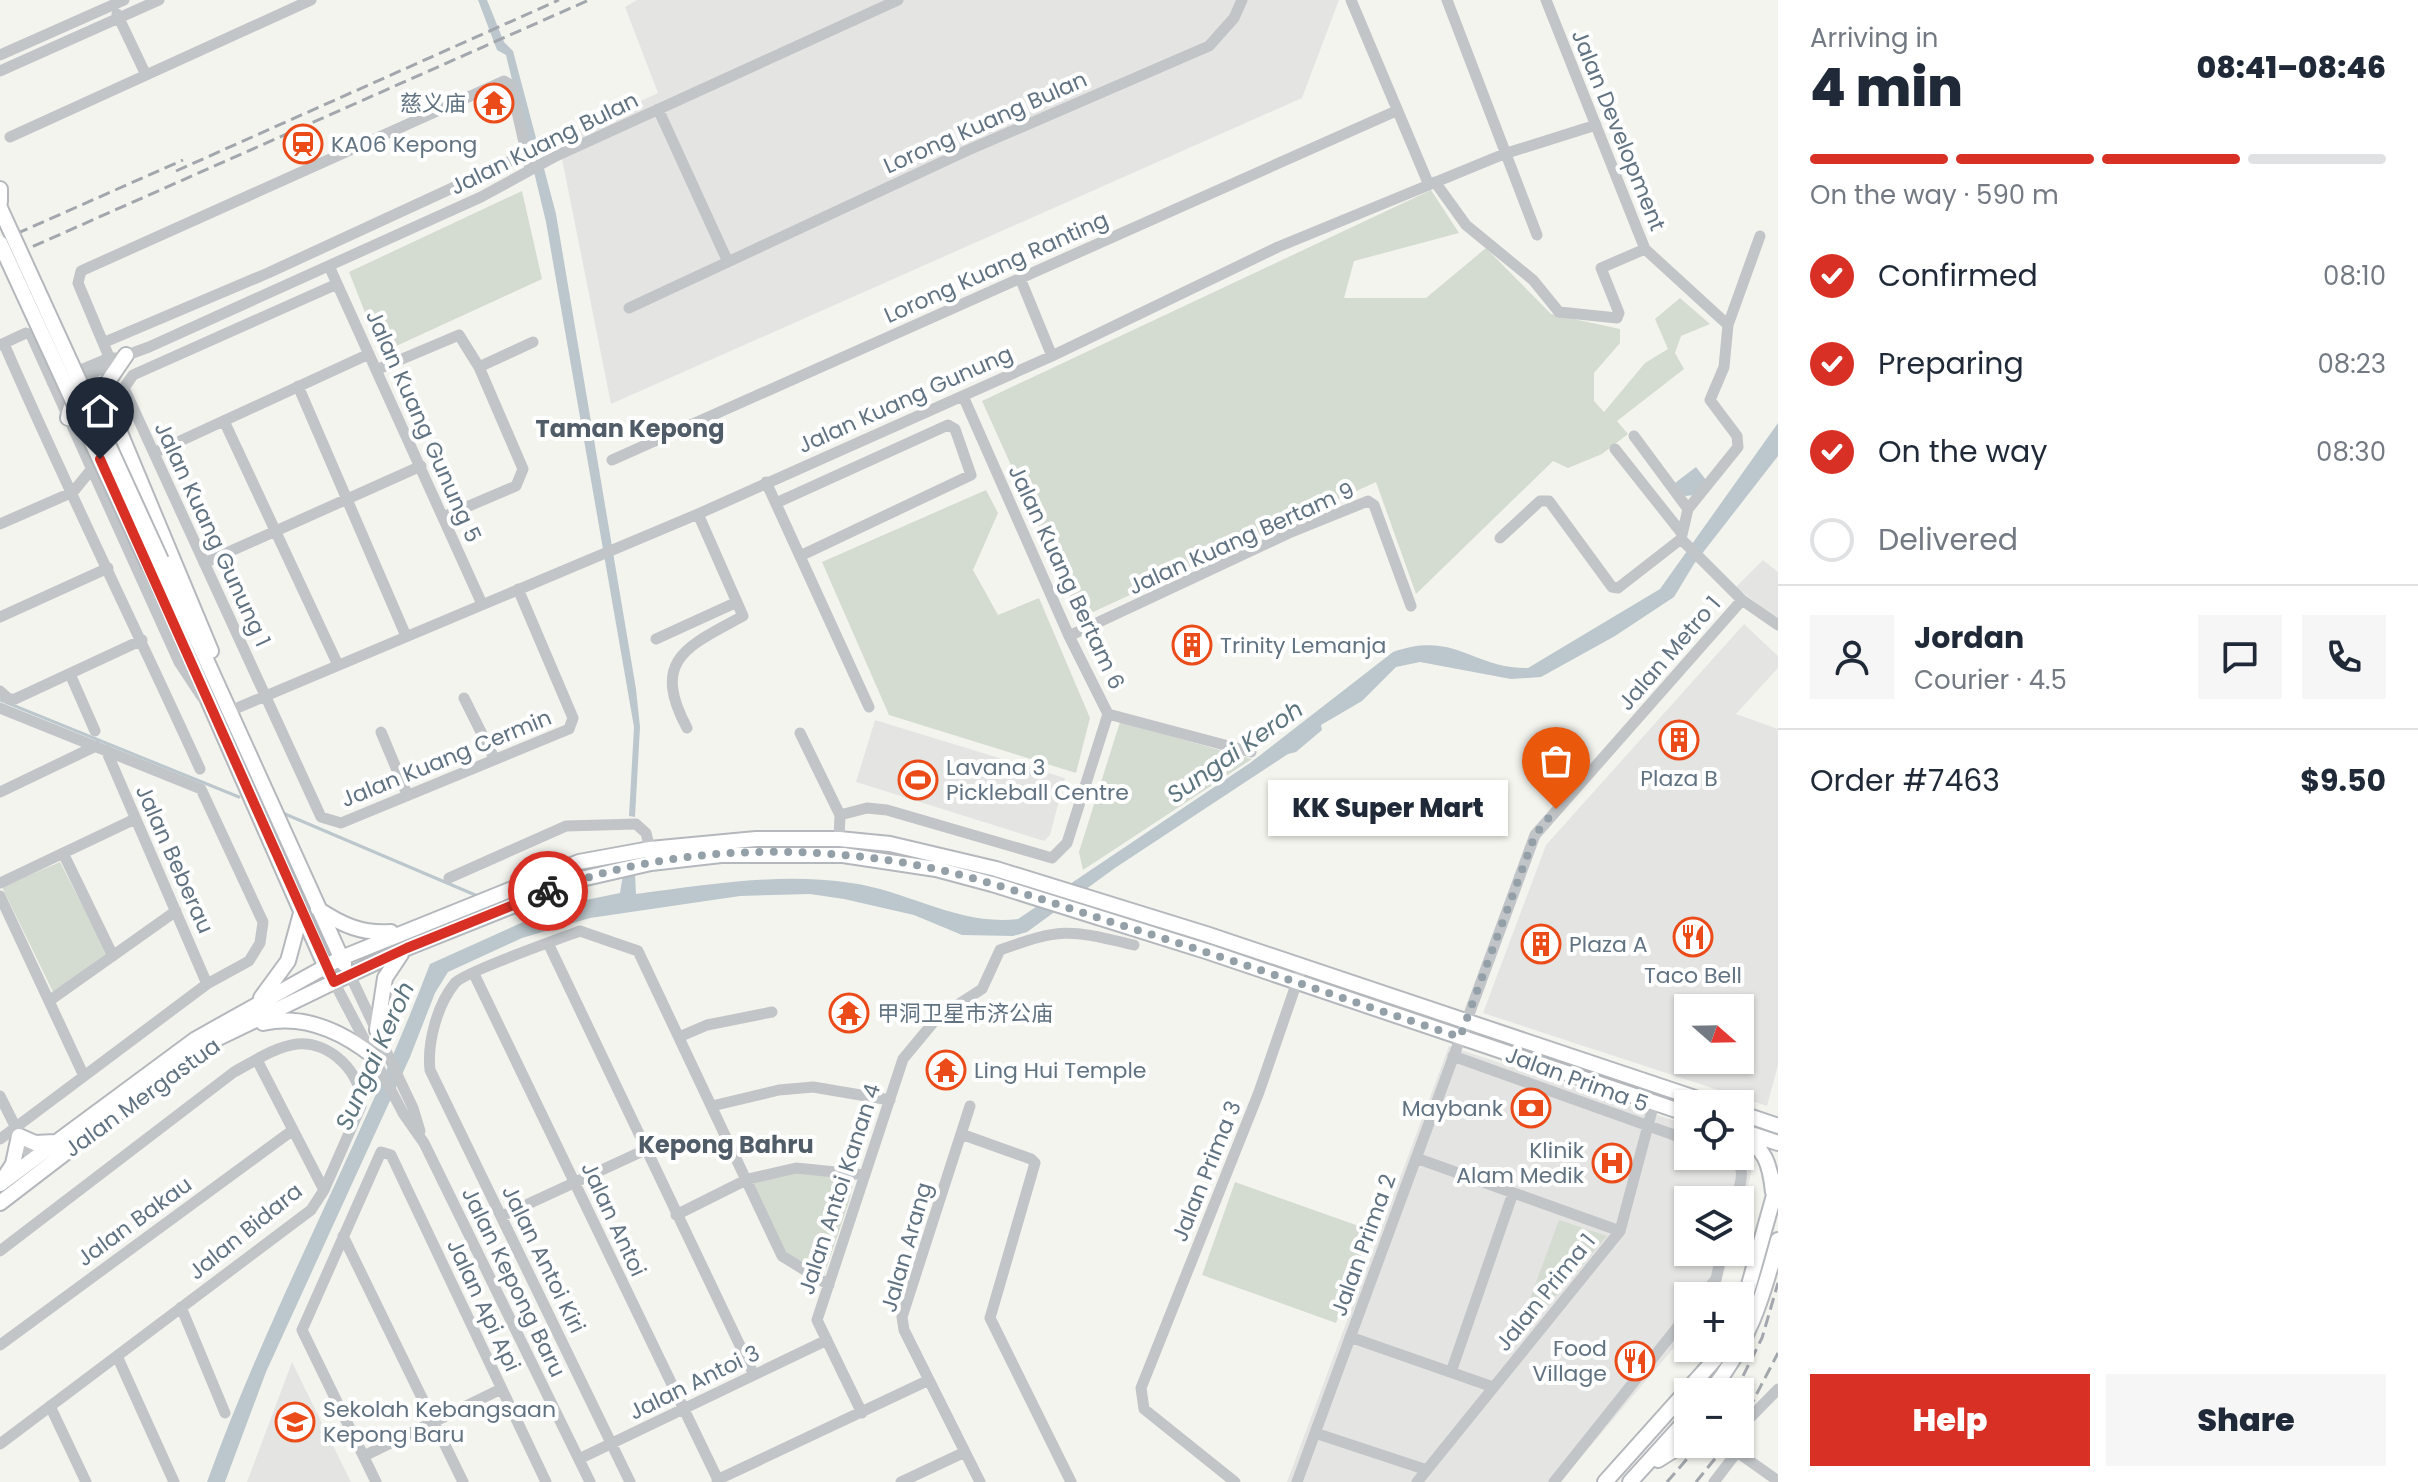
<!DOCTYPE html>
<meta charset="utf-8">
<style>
:root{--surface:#fff;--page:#f6f6f7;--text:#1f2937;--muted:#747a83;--line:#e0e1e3;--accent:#d93025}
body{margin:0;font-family:Poppins,"Noto Sans SC",sans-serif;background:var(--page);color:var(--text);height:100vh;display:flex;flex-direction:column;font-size:30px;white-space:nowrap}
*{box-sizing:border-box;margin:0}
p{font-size:26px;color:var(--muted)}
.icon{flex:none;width:44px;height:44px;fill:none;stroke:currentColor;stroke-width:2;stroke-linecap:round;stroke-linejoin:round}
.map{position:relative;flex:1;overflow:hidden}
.drawer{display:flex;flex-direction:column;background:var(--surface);width:640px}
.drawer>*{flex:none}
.needle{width:52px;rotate:110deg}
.buttons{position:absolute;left:1674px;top:994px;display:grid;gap:16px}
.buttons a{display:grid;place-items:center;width:80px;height:80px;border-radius:0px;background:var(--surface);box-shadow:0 2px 6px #0004;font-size:40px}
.pin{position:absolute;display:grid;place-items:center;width:68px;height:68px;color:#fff;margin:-82px -34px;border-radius:50% 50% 50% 0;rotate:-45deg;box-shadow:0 0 8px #0007}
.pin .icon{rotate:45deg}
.courier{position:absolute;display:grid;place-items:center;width:80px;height:80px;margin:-40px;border:6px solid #d93025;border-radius:50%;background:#fff;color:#222;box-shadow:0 2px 10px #0007}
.bubble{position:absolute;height:56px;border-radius:0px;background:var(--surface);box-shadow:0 2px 6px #0004;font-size:26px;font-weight:800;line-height:56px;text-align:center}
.headline em{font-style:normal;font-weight:800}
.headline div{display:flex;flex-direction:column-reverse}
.headline{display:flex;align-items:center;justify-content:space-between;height:136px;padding:0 32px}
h1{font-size:52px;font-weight:800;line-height:60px}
.bar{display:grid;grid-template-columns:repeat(4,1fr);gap:12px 8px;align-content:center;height:96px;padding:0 32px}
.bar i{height:10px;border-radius:6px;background:var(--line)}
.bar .selected{background:var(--accent)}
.bar p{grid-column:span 4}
.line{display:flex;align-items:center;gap:20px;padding:0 32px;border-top:2px solid var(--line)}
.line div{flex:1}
.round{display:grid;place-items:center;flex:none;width:84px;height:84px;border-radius:0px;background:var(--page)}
ol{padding:0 32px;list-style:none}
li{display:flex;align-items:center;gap:24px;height:88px}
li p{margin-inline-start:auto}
li .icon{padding:8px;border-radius:50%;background:var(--accent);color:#fff;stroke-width:4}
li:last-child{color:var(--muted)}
li i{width:44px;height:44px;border:4px solid var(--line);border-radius:50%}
.action{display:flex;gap:16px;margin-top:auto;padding:16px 32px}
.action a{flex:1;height:92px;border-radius:0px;background:var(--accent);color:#fff;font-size:32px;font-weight:800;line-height:92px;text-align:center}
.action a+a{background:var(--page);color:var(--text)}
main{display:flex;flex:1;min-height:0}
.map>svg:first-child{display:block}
</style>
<main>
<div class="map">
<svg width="1778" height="1482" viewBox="0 0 1778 1482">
<rect width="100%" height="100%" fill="#f4f4ef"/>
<path fill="#e4e5e3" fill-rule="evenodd" d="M637,0H1339L1302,98L611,404L558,139L658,93L625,7Z
M1763,560L1778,572V621L1736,587Z
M1744,624L1778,656V668L1736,714L1778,729V1065L1767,1106L1483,1013L1546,845ZM1740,1008V1060H1688V1008Z
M875,720L1065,778L1050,835L1044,841L856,782Z
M1449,1046L1688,1125V1156H1740V1147L1751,1160V1174L1740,1215V1200H1688V1252H1730L1717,1296H1688V1331L1560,1482H1287Z
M292,1362L351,1482H247Z"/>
<path fill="#d4dbd0" d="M1431,190L1459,233L1354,261L1344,298H1426L1486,248L1551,314L1620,329V343L1594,373V401L1604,412L1645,363L1668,349L1655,319L1680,298L1710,324L1681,336L1675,353L1684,369L1617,421L1628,434L1602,454L1568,468L1553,461L1416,594L1376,482L1080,618L982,401Z
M522,191L542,279L381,353L349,272Z
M986,490L998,513L973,570L998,615L1039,598L1090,718L1076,773L889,715L822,562Z
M1120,722L1252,759L1083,870L1079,852Z
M60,862L107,953L53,992L2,887Z
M796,1168L855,1174L849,1202L822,1281L782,1256L748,1179Z
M1235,1182L1370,1230L1336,1323L1202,1275Z
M1559,1220L1607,1236L1539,1315L1528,1304Z"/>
<path fill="#bbc7cc" d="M478,0H487L504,42L513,51L556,214L636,689L640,727L635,817L629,816L634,727L546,222L506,55L497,50Z
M1778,423V456L1694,564L1674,597L1615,636L1541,677L1511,679L1420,662L1396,667L1362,701L1321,725L1322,730L1296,752L1288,754L1115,868L1027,932L1013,936L962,935L914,915L844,899L810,894L740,896L590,918L522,938L448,972L435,993L410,1057L266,1372L225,1482H207C271,1305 363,1140 430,964L561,905L620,893L623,874H635L636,894C707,885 779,872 851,883C909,891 959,926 1018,919L1250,763L1393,652C1455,630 1473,669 1528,668L1660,589Z
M1696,467L1706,480L1695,495L1685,496L1675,483Z"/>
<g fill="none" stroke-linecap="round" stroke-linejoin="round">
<path stroke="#bbc7cc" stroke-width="3" d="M0,700L239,797
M285,814L480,897
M512,912L531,921"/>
<defs>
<path id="major" d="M0,189V202
M126,355L109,380L106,399L211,651
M68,418C71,402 75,391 94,391L106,399
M161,560L344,964
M149,566L328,972
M318,909C342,925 362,934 391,932
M261,998L288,961L301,913
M263,1023C304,1014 341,1031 373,1056
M377,1030L385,978L401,954
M1740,1113L1778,1126
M1740,1133C1765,1149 1770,1163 1773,1192
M1748,1133L1778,1143
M4,1178L13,1164L19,1136L35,1143L55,1142
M0,1184L196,1039L341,958L579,862L650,849L756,839H839L890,844L996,869L1206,934L1713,1104
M0,1203L210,1042L334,982L407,948L577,880L651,863L721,855H843L936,869L992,884L1209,952L1688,1114
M1740,1317L1778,1181
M1710,1392C1748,1346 1763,1297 1778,1240
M1658,1460L1688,1441
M1605,1482L1725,1348
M1630,1482L1688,1418"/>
</defs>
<use href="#major" stroke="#b4b8bc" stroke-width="18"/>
<path stroke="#c1c5c8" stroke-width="11" d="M1351,0L1429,185
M1447,0L1537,235
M1546,0L1645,249L1728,325L1724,367L1710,400L1737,436L1738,447L1688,509L1681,539L1742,600L1778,625
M117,14L146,75
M0,55L124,0
M0,71L159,0
M658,109L728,262
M10,137L311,0
M1435,182L1466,225L1533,280L1559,312L1617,318L1619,313L1601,268L1645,249
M329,266L482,604
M1020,278L1052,356
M337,284L133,375L124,388L321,817L341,823L569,729L573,718L518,589
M629,308L966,151L1209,46L1234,18L1242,0
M1728,325L1760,236
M105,342L268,273L526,154
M4,344C66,487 135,626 200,769
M0,345L26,333L31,335L179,662L202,697
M112,364L78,283L81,271L504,81L511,85L530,169
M479,367L533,342
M376,370L459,335L479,367L523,469L516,486L443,517
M52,382L109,358H119L149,347L481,197L556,156L898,0
M75,383L116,361
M298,386L406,636
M224,421L338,665
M1634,436L1688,509
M1615,449L1680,531
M154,453L369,354
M612,460L1396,111
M766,482L869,707
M776,503L948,425L955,429L971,475L800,556
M0,524L73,492L90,471
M1500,538L1540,501H1549L1612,587L1618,588L1681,539
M204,563L421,466
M0,617L108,568
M1069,636L1289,533L1368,501L1374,505L1411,606
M656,639L737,602
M70,674L95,731
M0,691L9,699H15L142,640
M464,698L494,758
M0,708L201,789L263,922L260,943L249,961L207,984L0,1139
M230,711L698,514L1052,356L1278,247L1504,154L1596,125
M1108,714L1251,752
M687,728C650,659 688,646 743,616L698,514
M381,732L407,794
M800,733L840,815L839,839
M106,750L207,984
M0,792L96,746
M840,815L867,808L887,810L1052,858L1067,843L1108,714L1069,636L963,396
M63,853L113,956
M449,878L566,826L636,824L646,833L650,849
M0,883L135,819
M0,896L83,1074
M548,943L754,1375
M474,974L719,1482
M350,975L413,1108L420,1131
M334,982L403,1113L424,1143L590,1482
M49,1001L176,911
M679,1037L707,1025L772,1012
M1453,1056L1688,1140
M257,1060L324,1190
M0,1096L32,1160
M712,1106L779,1090L813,1087L890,1100
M970,1106L902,1317L904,1330L980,1482
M961,1134L1031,1159L1035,1163L990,1318L1071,1482
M1731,1156C1748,1168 1740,1183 1736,1200
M1416,1158L1620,1231
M676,1215L748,1179L796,1168L865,1175
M502,1216L645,1150
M343,1236L463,1482
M0,1251L234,1072C253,1062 274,1047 297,1044C329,1040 364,1074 361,1106L324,1190L311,1210L0,1444
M1702,1296L1716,1279L1722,1252
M181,1307L225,1413
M1350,1337L1493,1387
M0,1345L293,1130
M117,1356L174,1482
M1451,1372L1513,1193
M50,1406L86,1482
M862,1413L817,1320L903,1059L937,1018L982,989L1000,950C1064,927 1069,930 1134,945
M1740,1428L1778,1389
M1315,1433L1427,1470
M1726,1444L1778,1481
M364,1456L501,1389
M579,1459L827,1340
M717,1480L929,1380
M376,1482L302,1330L381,1152L391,1155L546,1482
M630,1482L430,1070C427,1043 437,1005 455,983C462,973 561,938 580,931L638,951L782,1256L829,1285
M901,1482L965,1452
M1235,1482L1144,1409L1141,1388L1259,1092L1299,976
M1297,1482L1535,835L1742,600
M1417,1482L1620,1231L1654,1103
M1554,1482L1688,1314
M1714,1482L1737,1452"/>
<use href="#major" stroke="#fff" stroke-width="14"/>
<path stroke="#a1a7ad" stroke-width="3" stroke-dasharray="12 6" stroke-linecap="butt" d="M176,171L559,0
M0,241L183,160
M0,261L589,0
M1735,1392L1762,1338L1778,1283
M1740,1426L1778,1353
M1667,1482L1700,1444
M1696,1482L1727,1444"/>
<defs>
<path id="major-bridge" d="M0,208L161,560
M0,243L149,566"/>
</defs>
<use href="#major-bridge" stroke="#b4b8bc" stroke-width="18" stroke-linecap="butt"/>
<use href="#major-bridge" stroke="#fff" stroke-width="14"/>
</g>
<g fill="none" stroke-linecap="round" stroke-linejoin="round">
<path stroke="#94a0a8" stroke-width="8" stroke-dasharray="0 14.4" d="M548,891C667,845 811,842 936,869C998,883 1060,906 1121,925C1235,960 1346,1000 1460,1037L1535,835L1556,809"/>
<path stroke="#d93025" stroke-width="10" d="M100,459L334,982L407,948L548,891"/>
</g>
<defs>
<symbol id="temple-ring" viewBox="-11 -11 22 22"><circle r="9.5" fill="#fff" stroke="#eb4b18" stroke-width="1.5"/><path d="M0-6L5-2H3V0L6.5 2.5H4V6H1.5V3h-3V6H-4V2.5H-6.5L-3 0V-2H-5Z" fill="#eb4b18"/></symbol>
<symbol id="station-ring" viewBox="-11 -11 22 22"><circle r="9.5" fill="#fff" stroke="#eb4b18" stroke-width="1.5"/><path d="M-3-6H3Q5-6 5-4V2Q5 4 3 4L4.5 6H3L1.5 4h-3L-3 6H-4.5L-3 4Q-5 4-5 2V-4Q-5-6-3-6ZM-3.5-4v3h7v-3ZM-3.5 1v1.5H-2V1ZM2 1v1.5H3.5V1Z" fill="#eb4b18"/></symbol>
<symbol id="building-ring" viewBox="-11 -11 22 22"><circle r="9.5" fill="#fff" stroke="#eb4b18" stroke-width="1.5"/><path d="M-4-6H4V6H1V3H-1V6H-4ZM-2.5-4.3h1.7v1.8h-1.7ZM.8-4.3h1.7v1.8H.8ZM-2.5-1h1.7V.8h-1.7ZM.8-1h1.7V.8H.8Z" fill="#eb4b18"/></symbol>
<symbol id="stadium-ring" viewBox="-11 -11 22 22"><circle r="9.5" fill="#fff" stroke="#eb4b18" stroke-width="1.5"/><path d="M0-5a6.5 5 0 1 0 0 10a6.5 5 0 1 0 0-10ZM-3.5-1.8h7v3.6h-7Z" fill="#eb4b18"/></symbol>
<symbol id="restaurant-ring" viewBox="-11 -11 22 22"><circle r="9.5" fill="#fff" stroke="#eb4b18" stroke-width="1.5"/><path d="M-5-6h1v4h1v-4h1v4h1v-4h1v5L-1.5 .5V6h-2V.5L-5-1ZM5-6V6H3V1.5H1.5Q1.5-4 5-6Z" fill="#eb4b18"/></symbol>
<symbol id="bank-ring" viewBox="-11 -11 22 22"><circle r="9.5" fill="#fff" stroke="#eb4b18" stroke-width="1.5"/><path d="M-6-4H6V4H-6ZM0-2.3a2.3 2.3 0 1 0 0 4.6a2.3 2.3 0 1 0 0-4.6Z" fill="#eb4b18"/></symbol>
<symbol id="hospital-ring" viewBox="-11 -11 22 22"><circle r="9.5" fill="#fff" stroke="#eb4b18" stroke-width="1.5"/><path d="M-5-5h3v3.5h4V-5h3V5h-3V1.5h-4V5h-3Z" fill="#eb4b18"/></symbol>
<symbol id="school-ring" viewBox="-11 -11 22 22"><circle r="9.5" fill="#fff" stroke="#eb4b18" stroke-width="1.5"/><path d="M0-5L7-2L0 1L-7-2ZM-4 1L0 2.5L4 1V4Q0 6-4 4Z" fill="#eb4b18"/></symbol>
</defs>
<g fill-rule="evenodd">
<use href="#temple-ring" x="472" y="81" width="44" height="44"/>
<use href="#station-ring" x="281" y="122" width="44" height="44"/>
<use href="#building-ring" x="1170" y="623" width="44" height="44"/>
<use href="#building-ring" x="1657" y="718" width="44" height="44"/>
<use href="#stadium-ring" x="896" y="758" width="44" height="44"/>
<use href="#restaurant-ring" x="1671" y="915" width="44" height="44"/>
<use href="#building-ring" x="1519" y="922" width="44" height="44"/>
<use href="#temple-ring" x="827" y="991" width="44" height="44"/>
<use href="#temple-ring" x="924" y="1048" width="44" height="44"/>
<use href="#bank-ring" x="1509" y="1086" width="44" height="44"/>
<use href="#hospital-ring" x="1590" y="1141" width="44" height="44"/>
<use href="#restaurant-ring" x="1613" y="1339" width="44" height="44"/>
<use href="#school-ring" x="273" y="1400" width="44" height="44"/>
</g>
<g text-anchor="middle" stroke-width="8" stroke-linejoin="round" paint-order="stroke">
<g font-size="22" fill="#617382" stroke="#fff" text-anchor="start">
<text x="466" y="111" text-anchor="end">慈义庙</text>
<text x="331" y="152">KA06 Kepong</text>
<text x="1220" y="653">Trinity Lemanja</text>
<text x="946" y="775">Lavana 3<tspan x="946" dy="25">Pickleball Centre</tspan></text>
<text x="1679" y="786" text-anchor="middle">Plaza B</text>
<text x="1569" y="952">Plaza A</text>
<text x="1693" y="983" text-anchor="middle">Taco Bell</text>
<text x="877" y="1021">甲洞卫星市济公庙</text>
<text x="974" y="1078">Ling Hui Temple</text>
<text x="1503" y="1116" text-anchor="end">Maybank</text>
<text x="1584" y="1158" text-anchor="end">Klinik<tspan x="1584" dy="25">Alam Medik</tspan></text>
<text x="1607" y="1356" text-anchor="end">Food<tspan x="1607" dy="25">Village</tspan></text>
<text x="323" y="1417">Sekolah Kebangsaan<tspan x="323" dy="25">Kepong Baru</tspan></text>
</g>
<g font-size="22" fill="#617382" stroke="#fff">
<text transform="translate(985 122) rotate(-24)" y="8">Lorong Kuang Bulan</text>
<text transform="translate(1619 130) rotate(68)" y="8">Jalan Development</text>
<text transform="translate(544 143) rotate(-26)" y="8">Jalan Kuang Bulan</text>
<text transform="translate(996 267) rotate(-24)" y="8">Lorong Kuang Ranting</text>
<text transform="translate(905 399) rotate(-24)" y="8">Jalan Kuang Gunung</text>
<text transform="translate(424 426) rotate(66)" y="8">Jalan Kuang Gunung 5</text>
<text transform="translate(213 534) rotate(65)" y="8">Jalan Kuang Gunung 1</text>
<text transform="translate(1241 538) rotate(-24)" y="8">Jalan Kuang Bertam 9</text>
<text transform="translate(1067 577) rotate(65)" y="8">Jalan Kuang Bertam 6</text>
<text transform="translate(1669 653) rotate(-49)" y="8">Jalan Metro 1</text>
<text transform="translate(446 758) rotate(-22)" y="8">Jalan Kuang Cermin</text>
<text transform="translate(175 859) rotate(66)" y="8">Jalan Beberau</text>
<text transform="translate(1577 1079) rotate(20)" y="8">Jalan Prima 5</text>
<text transform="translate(142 1097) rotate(-36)" y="8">Jalan Mergastua</text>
<text transform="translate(1206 1171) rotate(-68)" y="8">Jalan Prima 3</text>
<text transform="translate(839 1189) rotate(-72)" y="8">Jalan Antoi Kanan 4</text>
<text transform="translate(614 1219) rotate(65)" y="8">Jalan Antoi</text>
<text transform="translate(134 1221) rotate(-36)" y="8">Jalan Bakau</text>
<text transform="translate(245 1231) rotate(-39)" y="8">Jalan Bidara</text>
<text transform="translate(1363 1245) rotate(-70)" y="8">Jalan Prima 2</text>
<text transform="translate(906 1247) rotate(-74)" y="8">Jalan Arang</text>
<text transform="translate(544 1259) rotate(64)" y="8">Jalan Antoi Kiri</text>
<text transform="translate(514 1282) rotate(64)" y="8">Jalan Kepong Baru</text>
<text transform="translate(1545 1292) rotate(-51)" y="8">Jalan Prima 1</text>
<text transform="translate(484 1305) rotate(65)" y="8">Jalan Api Api</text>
<text transform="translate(694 1382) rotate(-26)" y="8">Jalan Antoi 3</text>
</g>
<g font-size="24" font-weight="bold" fill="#505c67" stroke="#fff">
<text x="630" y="437">Taman Kepong</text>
<text x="726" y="1153">Kepong Bahru</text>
</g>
<g font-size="24" font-style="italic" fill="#5d7680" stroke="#fff">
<text transform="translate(1235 752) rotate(-35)" y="8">Sungai Keroh</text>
<text transform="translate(375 1056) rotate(-66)" y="8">Sungai Keroh</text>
</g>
</g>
</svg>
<div class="buttons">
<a><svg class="needle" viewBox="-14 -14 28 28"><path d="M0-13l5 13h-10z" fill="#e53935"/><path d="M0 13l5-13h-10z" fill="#747a83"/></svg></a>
<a><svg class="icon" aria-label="locate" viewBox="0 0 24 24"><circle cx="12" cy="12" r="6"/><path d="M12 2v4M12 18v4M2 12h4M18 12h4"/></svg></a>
<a><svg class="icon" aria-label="layers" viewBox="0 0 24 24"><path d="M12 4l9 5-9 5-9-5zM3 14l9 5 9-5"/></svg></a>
<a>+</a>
<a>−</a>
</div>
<div class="pin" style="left:1556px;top:809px;background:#ea580c"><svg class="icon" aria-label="bag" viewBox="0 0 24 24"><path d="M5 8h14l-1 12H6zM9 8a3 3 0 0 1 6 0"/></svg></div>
<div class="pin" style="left:100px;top:459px;background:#1f2937"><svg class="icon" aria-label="home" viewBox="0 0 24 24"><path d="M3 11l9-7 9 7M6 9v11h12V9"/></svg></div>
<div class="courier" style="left:548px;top:891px"><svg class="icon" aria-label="bike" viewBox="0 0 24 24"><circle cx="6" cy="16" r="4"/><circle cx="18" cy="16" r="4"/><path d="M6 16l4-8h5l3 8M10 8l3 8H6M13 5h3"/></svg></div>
<div class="bubble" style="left:1268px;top:780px;width:240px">KK Super Mart</div>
</div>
<section class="drawer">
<div class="headline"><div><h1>4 min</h1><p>Arriving in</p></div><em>08:41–08:46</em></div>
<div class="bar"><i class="selected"></i><i class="selected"></i><i class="selected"></i><i></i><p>On the way · 590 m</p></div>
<ol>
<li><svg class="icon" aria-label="check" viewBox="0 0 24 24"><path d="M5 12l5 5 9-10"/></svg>Confirmed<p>08:10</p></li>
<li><svg class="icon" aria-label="check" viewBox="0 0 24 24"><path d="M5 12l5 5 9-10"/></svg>Preparing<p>08:23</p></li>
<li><svg class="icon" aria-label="check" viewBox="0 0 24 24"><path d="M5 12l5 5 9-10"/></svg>On the way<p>08:30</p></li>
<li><i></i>Delivered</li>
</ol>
<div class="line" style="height:144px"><a class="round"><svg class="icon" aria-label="person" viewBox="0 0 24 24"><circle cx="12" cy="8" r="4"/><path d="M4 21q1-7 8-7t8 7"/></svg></a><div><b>Jordan</b><p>Courier · 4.5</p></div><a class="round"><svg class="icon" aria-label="chat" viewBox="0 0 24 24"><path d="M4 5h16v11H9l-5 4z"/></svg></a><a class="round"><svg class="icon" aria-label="phone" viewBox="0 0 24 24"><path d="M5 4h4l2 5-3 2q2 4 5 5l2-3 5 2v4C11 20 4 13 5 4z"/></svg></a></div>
<div class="line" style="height:104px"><div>Order #7463</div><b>$9.50</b></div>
<div class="action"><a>Help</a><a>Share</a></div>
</section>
</main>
